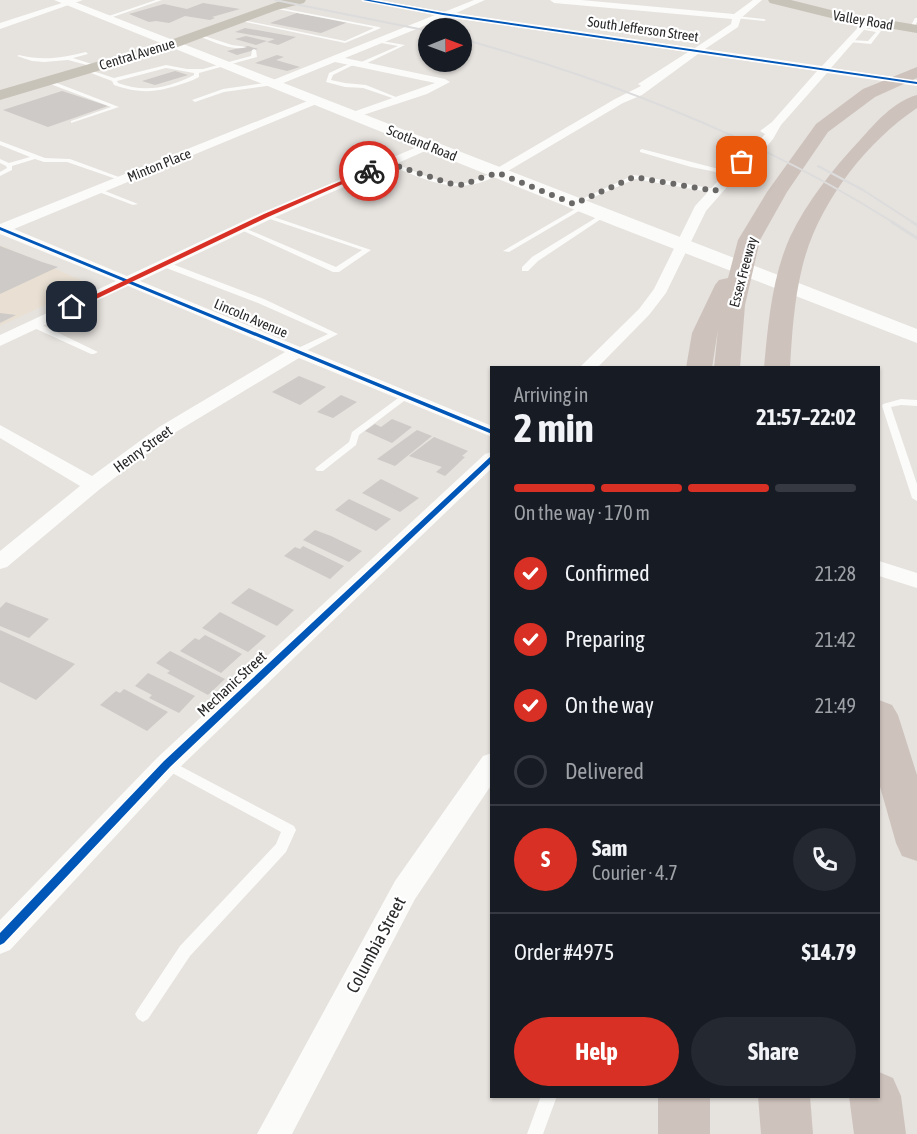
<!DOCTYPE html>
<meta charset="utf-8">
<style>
:root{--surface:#171b24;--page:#242831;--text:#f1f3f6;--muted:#9ea1a6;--line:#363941;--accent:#d93025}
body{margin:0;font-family:"Asap Condensed",sans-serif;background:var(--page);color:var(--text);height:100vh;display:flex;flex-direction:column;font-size:22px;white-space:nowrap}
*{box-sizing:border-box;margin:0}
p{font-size:20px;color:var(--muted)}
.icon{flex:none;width:33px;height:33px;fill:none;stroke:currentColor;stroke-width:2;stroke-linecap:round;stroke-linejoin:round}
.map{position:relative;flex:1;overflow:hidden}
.drawer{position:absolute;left:490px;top:366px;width:390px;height:732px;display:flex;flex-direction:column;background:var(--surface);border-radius:0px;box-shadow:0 2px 4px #0004}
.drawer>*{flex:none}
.needle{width:39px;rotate:89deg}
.fabs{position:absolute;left:418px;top:18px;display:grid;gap:12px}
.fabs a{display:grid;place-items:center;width:54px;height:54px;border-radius:50%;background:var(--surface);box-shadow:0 2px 4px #0004;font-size:30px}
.pin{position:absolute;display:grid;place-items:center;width:51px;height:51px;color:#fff;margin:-26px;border-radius:12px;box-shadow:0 3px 9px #0006}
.courier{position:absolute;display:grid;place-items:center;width:60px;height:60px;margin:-30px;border:4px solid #d93025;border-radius:50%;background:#fff;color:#222;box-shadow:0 2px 8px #0007}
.overview em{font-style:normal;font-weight:700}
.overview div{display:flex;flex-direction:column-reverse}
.overview{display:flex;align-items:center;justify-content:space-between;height:102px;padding:0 24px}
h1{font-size:39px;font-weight:700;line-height:45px}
.bar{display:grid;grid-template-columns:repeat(4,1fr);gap:9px 6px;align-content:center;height:72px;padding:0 24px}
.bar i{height:8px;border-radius:4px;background:var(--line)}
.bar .selected{background:var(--accent)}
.bar p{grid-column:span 4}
.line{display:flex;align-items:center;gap:15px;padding:0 24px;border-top:2px solid var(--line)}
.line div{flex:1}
.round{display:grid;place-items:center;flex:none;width:63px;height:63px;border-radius:32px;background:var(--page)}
ol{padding:0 24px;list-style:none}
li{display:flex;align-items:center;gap:18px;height:66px}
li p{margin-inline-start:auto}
li .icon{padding:6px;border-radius:50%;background:var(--accent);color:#fff;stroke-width:4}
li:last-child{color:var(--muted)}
li i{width:33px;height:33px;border:3px solid var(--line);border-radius:50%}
.cta{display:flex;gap:12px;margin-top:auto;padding:12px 24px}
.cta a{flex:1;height:69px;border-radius:36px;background:var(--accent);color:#fff;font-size:24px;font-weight:700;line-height:69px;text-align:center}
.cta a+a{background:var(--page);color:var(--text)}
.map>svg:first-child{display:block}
</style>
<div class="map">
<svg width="917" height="1134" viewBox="0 0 917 1134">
<rect width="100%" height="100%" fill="#e6e2de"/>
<path fill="#e9e0d3" d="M0,245L90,284L0,326Z"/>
<path fill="#cdcac7" d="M203,3L240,9L212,17L215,18L210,20L185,16L169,23L156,21L149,22L129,14L164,4L187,9Z
M297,13L348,22L321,33L270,23Z
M245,28L296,37L278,45L267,42L275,39L235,32Z
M246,36L267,41L256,45L235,39Z
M248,46L258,49L237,55L227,51Z
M277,55L284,57L276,60L300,67L287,71L255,63Z
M175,71L188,75L155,85L142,81Z
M62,91L108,106L48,127L3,110Z
M0,246L42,262L58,267L0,294Z
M0,313L16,315L0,323Z
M299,376L326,387L300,405L272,392Z
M341,395L357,402L333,418L317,412Z
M392,419L412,427L392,443L365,431L375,424L381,427Z
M417,430L432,436L395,466L377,459Z
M434,437L468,451L462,456L465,457L445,476L436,472L442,467L409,456Z
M381,479L419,498L400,512L362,493Z
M349,499L391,519L376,531L335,510Z
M315,530L331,536L362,551L349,562L303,540Z
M303,546L344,566L330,579L284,556L295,547L300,549Z
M249,588L294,610L277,626L231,603Z
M6,602L49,619L29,638L0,626V608Z
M220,612L266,636L248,652L202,628Z
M0,630L75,664L36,700L0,682Z
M205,635L242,654L221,673L180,651L195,638L199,640Z
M170,651L225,679L208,695L167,673L170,671L156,663Z
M148,673L195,696L179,713L149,698L152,695L135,686Z
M124,689L168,712L147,731L100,705L116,691L120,693Z"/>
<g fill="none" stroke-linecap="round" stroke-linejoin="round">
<path fill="#fbfbfa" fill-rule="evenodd" d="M156,0H162L107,19L103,18Z
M270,6L379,27L381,28L345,43L236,20L238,19L345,41L374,28L272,8Z
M736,16L764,19L766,20L764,21L734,18Z
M915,18H917V22L913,29H909Z
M859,27L879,30L881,31L871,44L849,42L851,40L868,41L876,32L859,29Z
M195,33L232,45L247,47C231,52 211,40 195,35Z
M376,40L405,45L363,65H359V63L398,46L376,42Z
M254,49L256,50L257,57L199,73V77L193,80C163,91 145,96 114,85L112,81L83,70L87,69L114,78L166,65L187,69H203L251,56L252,50ZM166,68L194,73V75C169,88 144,93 118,83L117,81Z
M86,52L88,54L73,58L98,66V68L68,60L44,62L32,61L17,56L19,55C43,61 62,58 86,52Z
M353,62L357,63L333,75L331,80L345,83L366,85L401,99V101L363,88L345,87L326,82L329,73Z
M45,80H49L119,107L71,123V121L111,107L45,82Z
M272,82L274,85L224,92L195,102L192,100L223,89Z
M0,141L45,158L70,159L127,180L122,181L67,162H44L35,159L12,166V170L0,176V172L7,168L6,166L0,163V159L9,163L30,157L0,145Z
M642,149L734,173L731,175L691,167L640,152V150Z
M388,161C410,168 443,187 466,183C477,180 487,174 498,171L501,173C458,199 428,180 386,164V162Z
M634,175L715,189L718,191L715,193L635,179L576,205L571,204Z
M96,189H100L138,204L133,205L96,191Z
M582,205L584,206V208L509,252L503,251Z
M602,214L607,215L538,261L528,271H522V267L532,257Z
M264,215H268L371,250L339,272H333L237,228L242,227L336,267L362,250L264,217Z
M161,262H167L264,299L338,334L300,354H294V350L328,334L258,303L161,266Z
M32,323H38L98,352L94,354H91L32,327Z
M405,393L409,396L408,398L359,435L356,445L323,471H317L315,469L317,467L349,442L352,432Z
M901,399L917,400V406L901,405L891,407L917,484V501L912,498L882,406L883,404Z
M167,759L294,826L296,830L286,852L190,956L148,1019L143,1022L138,1019L135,1014L138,1009L180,946L276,844L281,832L163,768L161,764L163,760Z
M541,1096H557L543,1134H527Z"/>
<path fill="#fbfbfa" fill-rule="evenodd" d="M71,0H83L0,29V23Z
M361,0H379L444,12L474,0H485L456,13L695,48L731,24L732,19L554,3L550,0H581L734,14L753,0H762L741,18L738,27L705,49L822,66L867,18L870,19V23L831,68L917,80V86L827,73L781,125L773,139L759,156L746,165L706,211L666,293L649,315L597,368H579L639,309L654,289L695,206L738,159L751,150L765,134L760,131L772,122L817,71L698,54L642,95L623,103L498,177L492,173L494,170L615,99L641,86L638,84L688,52L446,17L345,58L445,79L450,82L427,94L354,118L349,115L350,113L435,83L335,62L276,86H268V82L435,15Z
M315,98L320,101L319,103L14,229L127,276L261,213L424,144H432V148L271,219L140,281L492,426V437L299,358L171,435L100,489L7,567L0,569V551L80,486L0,438V425L92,476L159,427L285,352L128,286L0,346V335L116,281L0,234V224Z
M492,452V468L176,771L10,950L0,954V920L158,757L485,454Z
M879,561L917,573V588L879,576Z
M492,753V784L415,899L292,1134H257L395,881L483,756Z"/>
<path fill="#fbfbfa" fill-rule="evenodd" d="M54,0H70L917,329V343L615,226Z"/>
<path fill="#c8c3b8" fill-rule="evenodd" d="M283,0H306L304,3L277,10L175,48L0,100V90L165,42Z
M768,0H791L835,11L917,25V33L835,19L770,3Z"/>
<path fill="#cec2bc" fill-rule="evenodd" d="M917,67V78L875,97L828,132L787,192L760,240L745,305L740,368H714L718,329L712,368H686L692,333L715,285L719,280L728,278L738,240L767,192L816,124L863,89Z
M917,95V108C865,143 817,205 802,268C794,301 792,334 790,368H764C768,324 772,277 790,237C807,201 833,169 860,140C875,123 894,101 917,95Z
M879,700L892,705L898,715L917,775V861L902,856L896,843L879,783Z
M879,1072L893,1078L901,1096L906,1134H854L849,1096H879Z
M658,1096H710V1134H658Z
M758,1096H810L813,1134H761Z"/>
<path stroke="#dddcdd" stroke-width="2" d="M275,0L429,31
M462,39C615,81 760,138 894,223
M818,166L863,190L914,223"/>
<path stroke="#dddcdd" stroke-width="3" d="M892,222L917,238
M912,222L917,225"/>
<defs>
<path id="cycleway" d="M363,0H370L443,13L917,82V84L443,15Z
M0,227L492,430V434L0,230Z
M492,456V462L170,767L4,943L0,945V933L164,761L490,457Z"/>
</defs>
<use href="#cycleway" stroke="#fff" stroke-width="3"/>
<use href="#cycleway" fill="#0057b8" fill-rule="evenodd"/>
</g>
<path fill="#d93025" d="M367,170L372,171L268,217L75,309L69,307L264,214Z"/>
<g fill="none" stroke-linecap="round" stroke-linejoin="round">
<path stroke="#6a6968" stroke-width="6" stroke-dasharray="0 10.8" d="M369,171L388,163L452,184L464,185L480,178L498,173L574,204L634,177L715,191L742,162"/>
</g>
<g text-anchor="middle" stroke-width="4.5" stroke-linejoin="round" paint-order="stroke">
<g font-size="14" fill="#282828" stroke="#fff">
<text transform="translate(863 20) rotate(10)" y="5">Valley Road</text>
<text transform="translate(643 29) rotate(8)" y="5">South Jefferson Street</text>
<text transform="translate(137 54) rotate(-17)" y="5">Central Avenue</text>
<text transform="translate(422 143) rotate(22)" y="5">Scotland Road</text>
<text transform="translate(159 165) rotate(-22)" y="5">Minton Place</text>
<text transform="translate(743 272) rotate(-75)" y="5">Essex Freeway</text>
<text transform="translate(251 318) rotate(23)" y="5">Lincoln Avenue</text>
</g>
<g font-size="15" fill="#282828" stroke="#fff">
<text transform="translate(143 449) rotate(-36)" y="5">Henry Street</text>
<text transform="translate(232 684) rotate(-43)" y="5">Mechanic Street</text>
</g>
<g font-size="18" fill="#282828" stroke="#fff">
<text transform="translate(376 945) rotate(-62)" y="6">Columbia Street</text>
</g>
</g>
</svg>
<div class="fabs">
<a><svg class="needle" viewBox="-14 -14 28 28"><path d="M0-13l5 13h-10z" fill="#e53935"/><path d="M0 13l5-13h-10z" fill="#9ea1a6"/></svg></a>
</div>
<div class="pin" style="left:742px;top:162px;background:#ea580c"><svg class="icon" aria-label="bag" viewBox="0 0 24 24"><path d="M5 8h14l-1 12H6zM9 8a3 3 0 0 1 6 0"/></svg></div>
<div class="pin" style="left:72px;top:307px;background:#1f2937"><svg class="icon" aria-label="home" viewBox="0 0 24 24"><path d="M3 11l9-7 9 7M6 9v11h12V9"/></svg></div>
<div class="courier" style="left:369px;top:171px"><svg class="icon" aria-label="bike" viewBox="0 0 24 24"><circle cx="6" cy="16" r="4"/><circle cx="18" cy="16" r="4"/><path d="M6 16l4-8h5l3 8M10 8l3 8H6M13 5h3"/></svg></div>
<section class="drawer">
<div class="overview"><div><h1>2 min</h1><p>Arriving in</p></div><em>21:57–22:02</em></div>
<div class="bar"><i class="selected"></i><i class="selected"></i><i class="selected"></i><i></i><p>On the way · 170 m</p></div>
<ol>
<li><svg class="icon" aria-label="check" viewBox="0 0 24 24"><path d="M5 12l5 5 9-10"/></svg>Confirmed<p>21:28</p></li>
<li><svg class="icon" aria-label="check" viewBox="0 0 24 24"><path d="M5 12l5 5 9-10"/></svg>Preparing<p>21:42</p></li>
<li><svg class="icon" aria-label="check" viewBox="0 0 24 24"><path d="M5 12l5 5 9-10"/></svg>On the way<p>21:49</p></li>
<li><i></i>Delivered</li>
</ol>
<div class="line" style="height:108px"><b class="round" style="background:var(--accent);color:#fff">S</b><div><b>Sam</b><p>Courier · 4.7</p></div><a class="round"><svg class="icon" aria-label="phone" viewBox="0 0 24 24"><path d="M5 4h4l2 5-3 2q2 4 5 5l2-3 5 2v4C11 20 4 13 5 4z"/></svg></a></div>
<div class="line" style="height:78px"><div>Order #4975</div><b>$14.79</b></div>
<div class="cta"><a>Help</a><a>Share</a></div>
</section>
</div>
